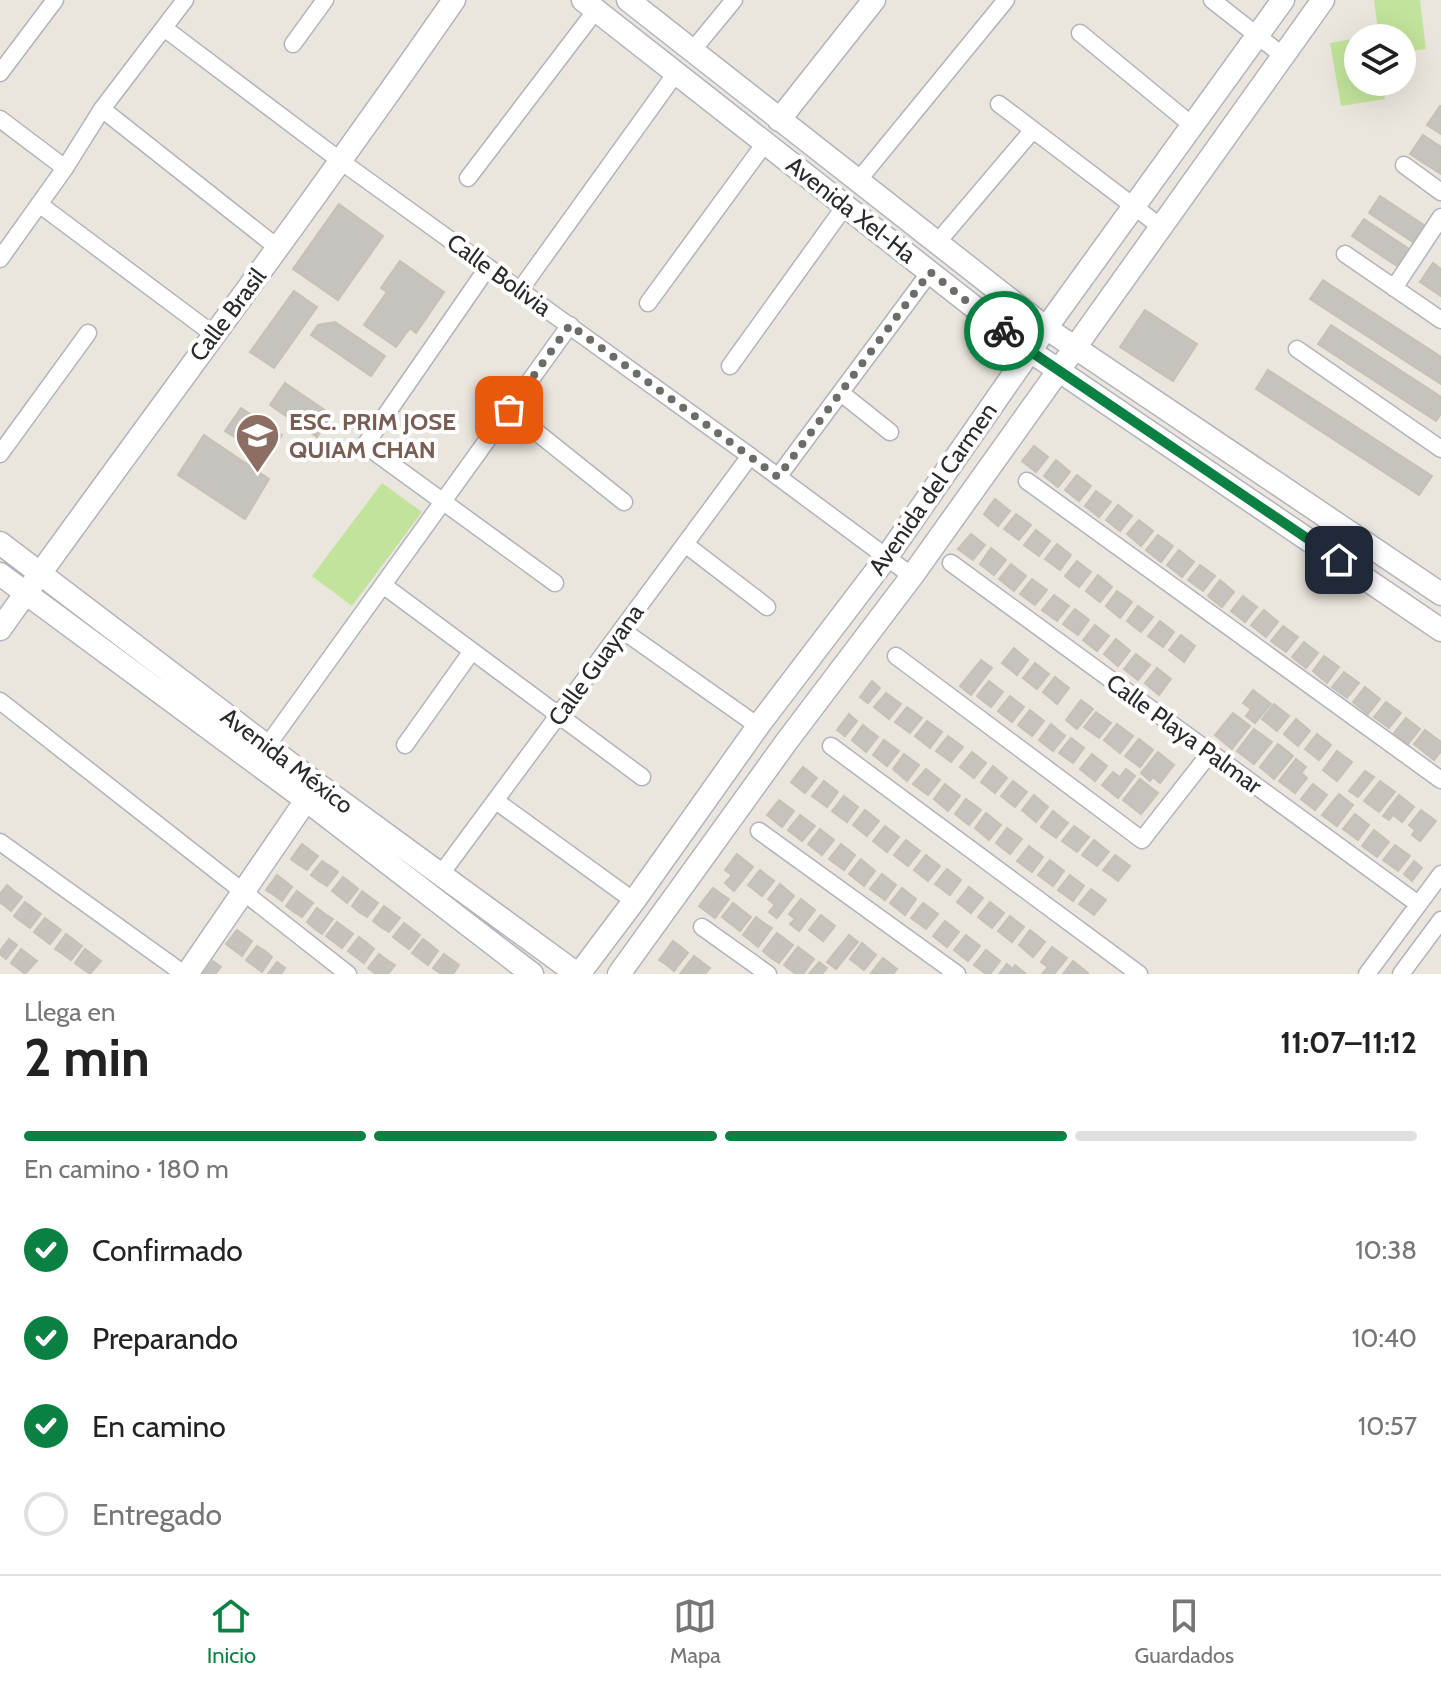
<!DOCTYPE html>
<html lang="es">
<meta charset="utf-8">
<style>
:root{--surface:#fff;--page:#f6f6f6;--text:#222;--muted:#767676;--line:#e0e0e0;--accent:#0b8043}
body{margin:0;font-family:Cabin,sans-serif;background:var(--page);color:var(--text);height:100vh;display:flex;flex-direction:column;font-size:30px;white-space:nowrap}
*{box-sizing:border-box;margin:0}
p{font-size:26px;color:var(--muted)}
.icon{flex:none;width:44px;height:44px;fill:none;stroke:currentColor;stroke-width:2;stroke-linecap:round;stroke-linejoin:round}
.map{position:relative;height:974px;overflow:hidden}
.panel{display:flex;flex-direction:column;background:var(--surface);flex:1}
.panel>*{flex:none}
.buttons{position:absolute;left:1344px;top:24px;display:grid;gap:16px}
.buttons a{display:grid;place-items:center;width:72px;height:72px;border-radius:50%;background:var(--surface);box-shadow:0 8px 32px #0002;font-size:40px}
.pin{position:absolute;display:grid;place-items:center;width:68px;height:68px;color:#fff;margin:-34px;border-radius:16px;box-shadow:0 4px 12px #0006}
.courier{position:absolute;display:grid;place-items:center;width:80px;height:80px;margin:-40px;border:6px solid #0b8043;border-radius:50%;background:#fff;color:#222;box-shadow:0 2px 10px #0007}
.head em{font-style:normal;font-weight:700}
.head div{display:flex;flex-direction:column-reverse}
.head{display:flex;align-items:center;justify-content:space-between;height:136px;padding:0 24px}
h1{font-size:52px;font-weight:700;line-height:60px}
.bar{display:grid;grid-template-columns:repeat(4,1fr);gap:12px 8px;align-content:center;height:96px;padding:0 24px}
.bar i{height:10px;border-radius:6px;background:var(--line)}
.bar .current{background:var(--accent)}
.bar p{grid-column:span 4}
ol{padding:0 24px;list-style:none}
li{display:flex;align-items:center;gap:24px;height:88px}
li p{margin-inline-start:auto}
li .icon{padding:8px;border-radius:50%;background:var(--accent);color:#fff;stroke-width:4}
li:last-child{color:var(--muted)}
li i{width:44px;height:44px;border:4px solid var(--line);border-radius:50%}
.tabs{display:flex;justify-content:space-around;align-items:center;height:112px;border-top:2px solid var(--line);background:var(--surface);font-size:22px;color:var(--muted)}
.tabs a{display:grid;justify-items:center;gap:4px}
.tabs .current{color:var(--accent)}
.map>svg:first-child{display:block}
</style>
<div class="map">
<svg width="1441" height="974" viewBox="0 0 1441 974">
<rect width="100%" height="100%" fill="#ebe6dd"/>
<path fill="#c2e39b" d="M1374,0H1420L1426,49L1402,52V38H1379Z
M1358,38V82H1383L1385,99L1341,106L1330,43Z
M382,483L422,512L352,606L312,576Z"/>
<path fill="#c6c2bd" stroke="#c6c1b7" stroke-width="2" d="M1440,106H1441V134L1427,125Z
M1423,135L1441,147V174L1410,154Z
M1380,196L1427,227L1416,244L1369,213Z
M339,204L383,236L338,300L293,269Z
M1364,219L1412,251L1400,268L1352,236Z
M400,261L444,292L416,333L410,328L396,347L364,325L387,292L381,288Z
M1433,263L1441,269V296L1420,282Z
M1323,280L1441,357V384L1310,299Z
M294,291L317,307L274,368L250,352Z
M1145,310L1197,344L1173,381L1120,347Z
M335,322L385,356L371,376L311,335L318,325Z
M1331,325L1441,397V414L1436,421L1318,344Z
M1268,370L1432,476L1419,495L1256,389Z
M285,383L332,415L317,437L270,405Z
M241,408L282,435L267,458L225,431Z
M204,435L269,479L245,519L178,475Z
M1034,446L1048,457L1036,472L1022,461Z
M1056,460L1070,472L1058,487L1044,476Z
M1077,475L1091,486L1079,501L1065,490Z
M1096,491L1111,502L1099,517L1085,506Z
M995,499L1010,511L998,526L984,514Z
M1118,505L1132,516L1120,531L1106,520Z
M1016,514L1031,525L1019,540L1004,529Z
M1139,520L1153,531L1141,546L1127,534Z
M1036,530L1050,541L1039,556L1024,545Z
M971,534L985,545L973,560L958,549Z
M1158,535L1173,546L1161,562L1146,550Z
M1057,544L1071,555L1060,570L1045,559Z
M991,548L1006,560L994,575L980,564Z
M1179,550L1194,562L1182,577L1167,565Z
M1077,561L1091,572L1079,587L1065,576Z
M1011,564L1026,576L1014,591L999,579Z
M1200,565L1215,576L1203,591L1188,580Z
M1098,575L1112,587L1100,602L1086,591Z
M1032,579L1047,590L1035,605L1020,594Z
M1220,580L1234,592L1222,607L1208,596Z
M1117,591L1132,602L1120,618L1106,606Z
M1054,595L1069,606L1057,621L1042,610Z
M1243,596L1257,607L1245,622L1231,611Z
M1138,606L1153,617L1141,632L1127,621Z
M1075,609L1089,620L1078,635L1063,624Z
M1264,610L1278,622L1266,637L1251,625Z
M1160,621L1174,632L1163,647L1148,636Z
M1095,625L1109,636L1097,651L1083,640Z
M1283,626L1298,637L1286,652L1271,641Z
M1181,635L1195,646L1184,662L1169,650Z
M1116,639L1130,651L1118,666L1104,654Z
M1304,642L1318,653L1306,668L1292,657Z
M1014,648L1028,660L1017,675L1002,663Z
M1136,654L1150,665L1138,680L1124,669Z
M1324,656L1339,667L1327,683L1313,671Z
M981,660L992,668L971,695L960,686Z
M1035,663L1049,674L1037,689L1023,678Z
M1157,668L1171,679L1159,695L1145,683Z
M1344,672L1359,683L1347,698L1332,687Z
M1055,677L1069,688L1057,704L1043,692Z
M872,681L880,688L868,703L860,697Z
M989,681L1003,692L991,707L977,696Z
M1365,687L1380,699L1368,714L1353,702Z
M1253,690L1271,704L1255,723L1246,716L1251,709L1243,703Z
M886,693L901,704L889,719L874,707Z
M1010,696L1024,707L1012,722L998,711Z
M1081,700L1093,709L1077,729L1066,720Z
M1386,702L1401,713L1389,728L1374,717Z
M1274,704L1289,716L1277,731L1262,719Z
M907,707L922,718L910,733L895,722Z
M1030,710L1044,721L1032,736L1018,725Z
M1096,712L1111,723L1099,738L1084,727Z
M1233,713L1250,726L1232,749L1215,735Z
M849,714L857,721L845,736L837,730Z
M1406,718L1420,729L1408,744L1394,733Z
M1296,719L1310,731L1298,746L1284,734Z
M927,721L942,732L930,748L915,736Z
M1051,724L1065,736L1053,751L1039,740Z
M1117,724L1133,736L1120,753L1104,740Z
M863,725L878,737L866,752L852,740Z
M1254,729L1272,742L1254,764L1237,751Z
M1425,730L1441,742V751L1434,760L1414,744Z
M1317,734L1331,745L1319,760L1305,749Z
M948,736L963,747L951,762L936,751Z
M1071,738L1084,748L1073,763L1059,753Z
M1139,739L1153,750L1140,767L1125,756Z
M884,740L899,751L887,766L873,755Z
M1278,744L1293,756L1274,779L1260,767Z
M1337,751L1352,762L1337,781L1323,770Z
M972,752L986,763L974,778L960,767Z
M1158,752L1174,765L1160,783L1153,777L1150,781L1141,773Z
M904,754L919,765L907,781L893,769Z
M1092,754L1107,766L1095,781L1080,769Z
M1296,759L1306,767L1301,773L1307,778L1295,793L1279,781Z
M993,766L1007,778L995,793L981,782Z
M803,767L817,778L805,793L791,782Z
M926,769L940,780L928,795L913,784Z
M1126,769L1135,776L1118,798L1102,785L1113,772L1120,777Z
M1365,771L1374,777L1358,797L1349,791Z
M1140,779L1158,793L1141,814L1123,800Z
M824,781L838,792L827,807L812,796Z
M1013,781L1027,792L1015,807L1001,796Z
M1380,781L1395,792L1379,812L1364,801Z
M945,784L960,796L948,811L934,799Z
M1313,784L1327,795L1315,810L1301,799Z
M1339,794L1353,805L1337,826L1322,815Z
M1034,795L1048,807L1036,822L1022,810Z
M1399,795L1414,807L1402,822L1393,815L1389,820L1383,816Z
M844,796L858,807L847,822L832,811Z
M966,799L981,810L969,825L955,814Z
M779,800L794,811L782,827L767,815Z
M865,810L879,821L867,836L853,825Z
M1421,810L1436,821L1420,841L1412,835L1415,830L1409,825Z
M1053,811L1068,823L1056,838L1041,827Z
M986,813L1001,825L989,840L975,828Z
M1355,814L1369,825L1358,840L1343,829Z
M800,815L815,826L802,841L788,830Z
M885,826L899,837L887,852L873,841Z
M1074,826L1089,837L1077,852L1062,841Z
M1007,828L1022,839L1010,854L996,843Z
M820,829L834,840L822,855L808,844Z
M1374,830L1389,842L1377,857L1362,846Z
M906,840L920,851L908,866L894,855Z
M1094,840L1109,852L1097,866L1082,855Z
M302,844L310,850L299,865L291,859Z
M841,844L855,855L844,870L829,859Z
M1395,845L1410,856L1398,871L1383,860Z
M1029,846L1043,857L1032,872L1017,861Z
M310,850L318,856L307,870L299,865Z
M737,854L753,867L734,891L725,883L732,875L725,870Z
M926,855L940,866L928,881L914,870Z
M1115,855L1130,866L1118,881L1103,870Z
M861,859L875,871L864,886L849,874Z
M1050,860L1064,871L1053,886L1038,875Z
M322,861L330,866L319,881L311,875Z
M1414,861L1422,868L1412,881L1404,874Z
M330,866L338,872L327,886L319,881Z
M947,869L961,880L950,895L935,884Z
M760,870L774,881L762,896L748,885Z
M882,874L896,885L885,900L870,889Z
M277,875L285,881L274,895L266,890Z
M1070,875L1084,886L1073,901L1058,890Z
M343,877L351,883L340,897L332,891Z
M285,881L292,887L282,901L274,895Z
M351,883L358,889L347,903L340,897Z
M780,884L794,896L777,918L769,912L775,905L768,899Z
M7,885L14,891L4,905L0,903V894Z
M969,887L983,898L971,913L957,902Z
M713,888L721,894L707,912L699,906Z
M902,888L916,899L905,915L890,903Z
M1091,889L1106,900L1094,915L1079,904Z
M14,891L22,897L11,911L4,905Z
M297,891L305,897L294,912L286,906Z
M362,891L370,897L359,912L352,906Z
M721,894L729,899L715,918L707,912Z
M305,897L313,903L302,917L294,912Z
M370,897L378,903L367,917L359,912Z
M801,899L815,910L799,931L790,924L795,919L789,914Z
M25,902L33,908L22,922L14,916Z
M990,902L1004,913L992,928L978,917Z
M733,903L751,917L740,931L722,917Z
M923,903L938,914L926,929L911,918Z
M384,906L392,912L381,927L373,921Z
M33,908L41,914L30,928L22,922Z
M317,908L325,914L314,928L307,922Z
M392,912L400,918L389,932L381,927Z
M325,914L333,919L322,934L314,928Z
M821,915L835,926L823,941L809,930Z
M1010,916L1024,927L1012,942L998,931Z
M756,917L764,923L751,941L743,935Z
M45,918L53,924L42,938L34,932Z
M945,921L959,932L947,947L933,936Z
M337,922L345,928L334,942L326,936Z
M404,923L412,929L401,943L393,937Z
M764,923L772,928L758,947L751,941Z
M53,924L61,930L50,944L42,938Z
M345,928L353,934L342,948L334,942Z
M412,929L420,935L409,949L401,943Z
M237,930L245,936L234,950L226,944Z
M1030,930L1045,942L1033,957L1019,945Z
M777,933L785,939L771,958L763,951Z
M66,934L74,940L63,954L55,949Z
M849,935L858,942L836,969L827,962Z
M966,935L980,946L968,961L954,950Z
M245,936L252,941L242,956L234,950Z
M359,937L367,943L356,957L348,951Z
M9,939L17,945L6,959L0,954V951Z
M423,939L431,945L420,959L412,953Z
M785,939L793,945L779,963L771,958Z
M74,940L82,946L71,960L63,954Z
M673,941L681,947L667,965L659,960Z
M367,943L374,949L364,963L356,957Z
M862,943L876,955L864,970L850,959Z
M431,945L438,951L428,965L420,959Z
M257,946L265,951L254,966L246,960Z
M681,947L688,953L674,971L667,965Z
M798,947L806,953L792,971L784,965Z
M1052,947L1067,958L1054,974H1042L1048,967L1041,962Z
M21,949L29,955L19,969L11,963Z
M85,949L93,955L83,969L75,963Z
M986,950L1000,961L990,974H986L974,965Z
M265,951L272,957L262,972L254,966Z
M806,953L814,959L803,974H796L792,971Z
M379,954L387,960L376,974L368,968Z
M444,954L452,960L441,974L433,968Z
M29,955L37,961L25,974L19,969Z
M93,955L101,961L90,974L83,969Z
M694,956L702,962L692,974H680Z
M883,958L897,969L893,974L871,973Z
M387,960L395,965L388,974H376Z
M452,960L459,965L453,974H441Z
M213,961L221,967L215,974H203Z
M1073,961L1088,973L1087,974H1063Z
M277,962L285,968L281,974H268Z
M702,962L710,968L705,974H692Z
M819,962L827,968L822,974H809Z
M1007,964L1013,969L1015,965L1026,974H999Z"/>
<g fill="none" stroke-linecap="round" stroke-linejoin="round">
<defs>
<path id="street" d="M1212,0L1282,55
M164,28L342,162L750,456L912,576
M1080,33L1193,126
M293,44L325,0
M692,51L734,0
M0,73L55,0
M999,104L1161,227
M102,109L278,248
M0,119L65,168
M1404,165L1441,192
M468,178L596,10
M857,182L1006,0
M39,204L213,334
M936,244L1032,131
M1345,254L1441,320
M0,259L65,168L102,109L185,0
M488,267L365,445L555,583
M1394,288L1441,217
M520,290L676,73
M648,303L765,143
M1297,349L1441,449
M730,366L845,206
M841,393L890,432
M509,410L624,502
M0,454L88,333
M778,477L930,272
M1027,481L1441,780
M685,544L767,607
M951,563L1418,904
M383,585L642,777
M622,630L758,726
M896,656L1142,840L1210,753
M0,701L348,974
M405,745L472,651
M267,746L570,325
M831,746L1139,974
M496,801L634,901
M759,831L957,974
M0,842L184,974
M441,874L750,456
M702,927L768,974
M1367,974L1441,874
M1401,974L1441,920"/>
<path id="secondary" d="M583,0L1030,351L1441,630
M628,0L1046,328L1441,594
M779,120L874,0
M0,543L317,784L577,974
M0,574L306,800L532,974
M0,629C151,419 307,212 454,0
M187,974L313,790
M579,974L634,901L761,722L886,558L1046,328L1283,0
M619,974L787,741L912,576L1323,0"/>
</defs>
<use href="#street" stroke="#b1b3bd" stroke-width="19"/>
<use href="#secondary" stroke="#b1b3bd" stroke-width="25"/>
<use href="#street" stroke="#fff" stroke-width="16"/>
<use href="#secondary" stroke="#fff" stroke-width="22"/>
</g>
<g fill="none" stroke-linecap="round" stroke-linejoin="round">
<path stroke="#6e6c69" stroke-width="8" stroke-dasharray="0 14.4" d="M509,410L570,325L778,477L930,272L1004,331"/>
<path stroke="#0b8043" stroke-width="10" d="M1004,331L1030,351L1339,560"/>
</g>
<defs>
<symbol id="school-pin" viewBox="-11 -11 22 30"><path d="M0 17L-7.5 6A9.5 9.5 0 1 1 7.5 6Z" fill="#8d6e63" stroke="#fff"/><path d="M0-5L7-2L0 1L-7-2ZM-4 1L0 2.5L4 1V4Q0 6-4 4Z" fill="#fff"/></symbol>
</defs>
<g fill-rule="evenodd">
<use href="#school-pin" x="232" y="410" width="51" height="69"/>
</g>
<g text-anchor="middle" stroke-width="8" stroke-linejoin="round" paint-order="stroke">
<g font-size="24" fill="#2a2a2a" stroke="#fff">
<text transform="translate(851 210) rotate(38)" y="8">Avenida Xel-Ha</text>
<text transform="translate(499 275) rotate(36)" y="8">Calle Bolivia</text>
<text transform="translate(228 315) rotate(-53)" y="8">Calle Brasil</text>
<text transform="translate(933 489) rotate(-55)" y="8">Avenida del Carmen</text>
<text transform="translate(596 665) rotate(-54)" y="8">Calle Guayana</text>
<text transform="translate(1184 734) rotate(36)" y="8">Calle Playa Palmar</text>
<text transform="translate(287 761) rotate(37)" y="8">Avenida México</text>
</g>
<g font-size="24" font-weight="bold" fill="#785e54" stroke="#fff" text-anchor="start">
<text x="289" y="430">ESC. PRIM JOSE<tspan x="289" dy="28">QUIAM CHAN</tspan></text>
</g>
</g>
</svg>
<div class="buttons">
<a><svg class="icon" aria-label="layers" viewBox="0 0 24 24"><path d="M12 4l9 5-9 5-9-5zM3 14l9 5 9-5"/></svg></a>
</div>
<div class="pin" style="left:509px;top:410px;background:#ea580c"><svg class="icon" aria-label="bag" viewBox="0 0 24 24"><path d="M5 8h14l-1 12H6zM9 8a3 3 0 0 1 6 0"/></svg></div>
<div class="pin" style="left:1339px;top:560px;background:#1f2937"><svg class="icon" aria-label="home" viewBox="0 0 24 24"><path d="M3 11l9-7 9 7M6 9v11h12V9"/></svg></div>
<div class="courier" style="left:1004px;top:331px"><svg class="icon" aria-label="bike" viewBox="0 0 24 24"><circle cx="6" cy="16" r="4"/><circle cx="18" cy="16" r="4"/><path d="M6 16l4-8h5l3 8M10 8l3 8H6M13 5h3"/></svg></div>
</div>
<section class="panel">
<div class="head"><div><h1>2 min</h1><p>Llega en</p></div><em>11:07–11:12</em></div>
<div class="bar"><i class="current"></i><i class="current"></i><i class="current"></i><i></i><p>En camino · 180 m</p></div>
<ol>
<li><svg class="icon" aria-label="check" viewBox="0 0 24 24"><path d="M5 12l5 5 9-10"/></svg>Confirmado<p>10:38</p></li>
<li><svg class="icon" aria-label="check" viewBox="0 0 24 24"><path d="M5 12l5 5 9-10"/></svg>Preparando<p>10:40</p></li>
<li><svg class="icon" aria-label="check" viewBox="0 0 24 24"><path d="M5 12l5 5 9-10"/></svg>En camino<p>10:57</p></li>
<li><i></i>Entregado</li>
</ol>
</section>
<nav class="tabs">
<a class="current"><svg class="icon" aria-label="home" viewBox="0 0 24 24"><path d="M3 11l9-7 9 7M6 9v11h12V9"/></svg>Inicio</a>
<a><svg class="icon" aria-label="map" viewBox="0 0 24 24"><path d="M3 6l6-2 6 2 6-2v14l-6 2-6-2-6 2zM9 4v14M15 6v14"/></svg>Mapa</a>
<a><svg class="icon" aria-label="saved" viewBox="0 0 24 24"><path d="M7 4h10v16l-5-4-5 4z"/></svg>Guardados</a>
</nav>
